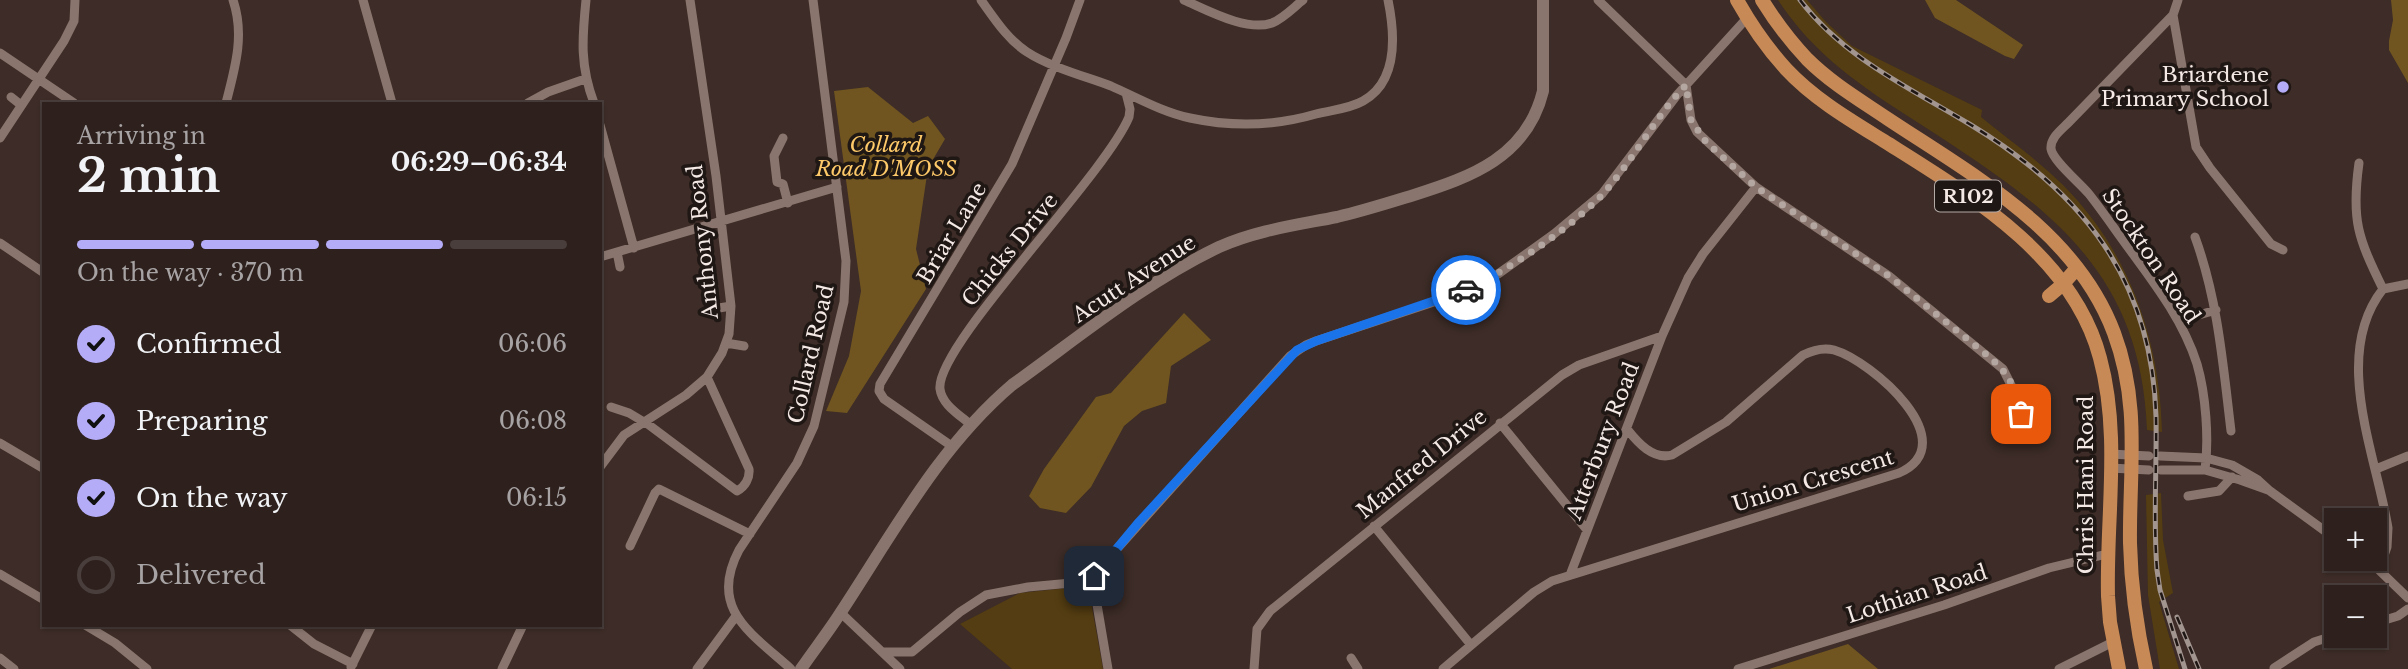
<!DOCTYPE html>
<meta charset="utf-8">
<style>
:root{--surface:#2e211d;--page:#362926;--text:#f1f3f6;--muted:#a7a3a4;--line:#493e3b;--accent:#b5acf8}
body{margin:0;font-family:"Libre Baskerville",serif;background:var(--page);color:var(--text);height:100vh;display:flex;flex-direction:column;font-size:26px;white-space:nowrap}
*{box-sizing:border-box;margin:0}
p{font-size:23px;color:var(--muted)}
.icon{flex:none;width:38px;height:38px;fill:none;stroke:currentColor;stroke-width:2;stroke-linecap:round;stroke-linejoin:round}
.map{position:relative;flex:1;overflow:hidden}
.panel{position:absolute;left:42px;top:102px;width:560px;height:525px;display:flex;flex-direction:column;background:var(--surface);border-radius:0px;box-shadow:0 2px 5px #0004,0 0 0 2px var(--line)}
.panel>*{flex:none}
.buttons{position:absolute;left:2324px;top:508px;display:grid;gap:14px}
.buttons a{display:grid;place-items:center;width:63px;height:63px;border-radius:0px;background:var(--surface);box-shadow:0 2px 5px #0004,0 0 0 2px var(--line);font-size:35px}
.pin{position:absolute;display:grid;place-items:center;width:60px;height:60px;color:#fff;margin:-30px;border-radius:14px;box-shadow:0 4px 10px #0006}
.courier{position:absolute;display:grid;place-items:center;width:70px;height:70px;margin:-35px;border:5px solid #1a73e8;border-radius:50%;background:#fff;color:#222;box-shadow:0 2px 9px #0007}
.overview em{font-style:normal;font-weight:700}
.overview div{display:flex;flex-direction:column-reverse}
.overview{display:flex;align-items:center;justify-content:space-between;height:119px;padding:0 35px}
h1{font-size:46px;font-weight:700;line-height:52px}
.bar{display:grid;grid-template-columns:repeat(4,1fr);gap:10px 7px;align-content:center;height:84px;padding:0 35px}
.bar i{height:9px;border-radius:5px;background:var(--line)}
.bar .active{background:var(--accent)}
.bar p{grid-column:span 4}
ol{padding:0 35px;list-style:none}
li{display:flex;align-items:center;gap:21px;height:77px}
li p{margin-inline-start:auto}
li .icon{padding:7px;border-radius:50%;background:var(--accent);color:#111;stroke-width:4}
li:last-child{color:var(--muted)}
li i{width:38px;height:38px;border:4px solid var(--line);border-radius:50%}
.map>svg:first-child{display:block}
</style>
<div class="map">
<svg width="2408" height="669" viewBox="0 0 2408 669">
<rect width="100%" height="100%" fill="#3d2c27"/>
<path fill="#543d12" d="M1778,0H1807L1826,22L1852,46L1982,110L1981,117C2009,140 2038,160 2063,185C2129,251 2160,340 2162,432L2147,430C2141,266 2042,203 1917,122C1861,86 1815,56 1778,0Z
M2161,493L2163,540L2173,593L2159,602L2179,669H2160L2148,595L2146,495Z
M1088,586L1103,669H1012L960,624L1020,593Z"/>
<path fill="#705520" d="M1925,0H1956L2023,45L2014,59L2005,56L1935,18Z
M2391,0H2408V83L2389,50V41L2393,20Z
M868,87L913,123L928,116L945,139L928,168L916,249L926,289L847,413L826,411L849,356L861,291L834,91Z
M1184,313L1211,340L1171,366L1166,403L1142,411L1124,426L1091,487L1066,513L1040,508L1029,496L1044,469L1096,397L1111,393Z
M1848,644L1878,669H1769Z"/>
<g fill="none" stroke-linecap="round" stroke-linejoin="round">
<path stroke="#89756e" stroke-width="9" d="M363,0L392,103
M586,0C582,39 580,66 594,103
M981,0C994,18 1008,40 1027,52C1050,67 1084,76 1111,86C1136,97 1162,112 1190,118C1232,127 1275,126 1316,114C1331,110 1349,109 1363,101C1399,81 1395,34 1388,0
M1184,0C1207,10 1247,32 1272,23C1284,18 1294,7 1303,0
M1598,0L1686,85
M2178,0L2173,15L2068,123C2061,130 2050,138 2051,149C2053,161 2080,183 2089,194C2104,213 2118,234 2133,254C2158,288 2184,323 2197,364C2206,395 2209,439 2205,470
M2173,15L2196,147L2210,168L2271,244L2283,250
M0,53L74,103
M1686,85L1691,120L1697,132L1756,187L1889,276L2003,369L2016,395L2023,436
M11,97L21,105
M226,103C235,68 245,35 233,0
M528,103L548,92L585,79
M600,125L634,248
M0,138L64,41L74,21L75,0
M783,138L774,156L777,182L783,184L788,203
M2359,163C2351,220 2358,238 2383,289
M2195,237C2218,300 2223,365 2231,431
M0,243L44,273
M617,252L620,267
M600,257L837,187
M713,309L731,306
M2178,321L2216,310
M726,343L744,346
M611,407L629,413L649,425L737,491C745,487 750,478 749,469L707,377
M1500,423L1587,530
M971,425C960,415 942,405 940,389C935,346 1104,177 1129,117L1130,109L1126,93
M0,443L44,469
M953,447L884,399L879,391L880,384L1012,164L1066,38L1080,0
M2110,454L2149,456
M2160,456L2206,458L2232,465L2258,480L2270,491L2336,539
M600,467L624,435L686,395L707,377L722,353L729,334L731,306L716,176L690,0
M2110,468L2149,470
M2376,469L2408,456
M2161,470H2205L2240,480L2268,490
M2188,496L2219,491L2232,477
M1374,526L1471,645
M630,546L655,493L659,489L750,534
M2363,558L2379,570L2408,598
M2379,570L2387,547L2388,528C2376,454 2331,355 2383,289L2408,284
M0,574L44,600
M1570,575L1662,336L1688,278L1703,254L1756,187
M841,613L900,669
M2375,623L2398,616L2408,609
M85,625L115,643L147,669
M290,625L314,644L353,664
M882,652H912L960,612L986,595L1028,587L1093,581
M0,658L14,669
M1351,658L1358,669
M351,667L372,625
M2274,668L2314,642L2336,635
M502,669L523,625
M697,669L736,616
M791,669C751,633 708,609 739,550L797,463L814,426L844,302L846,261L813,0
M1108,669L1093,581L1098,570L1290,356L1306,345L1316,341L1464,292L1498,274L1554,234L1602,194L1677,95L1747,18
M1254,669L1257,629L1270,611L1562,375L1579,365L1662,336
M1443,669L1534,592L1552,581L1899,473C1966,443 1872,361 1834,350C1823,347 1813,350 1803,355L1726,422L1672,455C1653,460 1638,443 1627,429
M1738,669L1944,605L2049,568L2107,554
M2059,669L2113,642"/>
<path stroke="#89756e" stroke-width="12" d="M801,669C814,650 829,631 841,612C893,533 939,447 1012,385C1079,337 1144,283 1219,247C1257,230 1297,225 1337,217C1363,211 1388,203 1414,195C1471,177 1527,157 1543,91V0"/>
<path stroke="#c78956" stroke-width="14" d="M1737,0C1751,25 1767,48 1786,69C1814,99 1850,120 1884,141C1968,194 2073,255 2100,358C2121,435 2106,518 2108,596L2110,622L2119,669
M1762,0C1775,21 1790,41 1807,59C1831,83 1860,100 1888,119C1974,176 2076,231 2114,333C2141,405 2129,470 2130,543C2131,584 2137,629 2146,669
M2049,296L2062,285L2077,268"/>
<defs>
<path id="rail" d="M1800,0C1844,58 1910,88 1971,125C2083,193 2152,280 2156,416C2157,467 2153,519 2157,570L2160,590L2185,669
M2177,617L2199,669"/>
</defs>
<use href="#rail" stroke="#a2948f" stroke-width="5"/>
<use href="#rail" stroke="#1f1714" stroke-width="2.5" stroke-dasharray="8" stroke-linecap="butt"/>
</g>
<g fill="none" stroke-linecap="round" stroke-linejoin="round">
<path stroke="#b4a7a2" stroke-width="7" stroke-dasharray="0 12.6" d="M1466,290C1510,269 1578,224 1609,187C1636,155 1656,116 1686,85L1691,120L1706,142L1756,187L1889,276L1992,359L2008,376L2016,395L2021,414"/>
<path stroke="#1a73e8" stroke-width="9" d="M1094,576L1139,522L1297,350L1316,341L1466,290"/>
</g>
<circle fill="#b5acf8" stroke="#1f1714" stroke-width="2.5" cx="2283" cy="87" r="7"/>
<g text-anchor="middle" stroke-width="7" stroke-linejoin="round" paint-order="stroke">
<rect fill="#1f1714" stroke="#b4aaa6" stroke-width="2" x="1935" y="180.5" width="66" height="31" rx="5"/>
<g font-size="19" font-weight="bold" fill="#f4e9e5">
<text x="1968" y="203">R102</text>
</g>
<g font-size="21" fill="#f4e9e5" stroke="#1f1714" text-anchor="end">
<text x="2269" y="82">Briardene<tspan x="2269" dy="24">Primary School</tspan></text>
</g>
<g font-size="21" font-style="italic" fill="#fdc969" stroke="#1f1714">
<text x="886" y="152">Collard<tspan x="886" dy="24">Road D'MOSS</tspan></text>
</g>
<g font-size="21" fill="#f4e9e5" stroke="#1f1714">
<text transform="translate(952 233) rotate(-59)" y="7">Briar Lane</text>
<text transform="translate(703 242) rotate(-96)" y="7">Anthony Road</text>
<text transform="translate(1010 250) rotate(-51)" y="7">Chicks Drive</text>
<text transform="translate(2151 256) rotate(56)" y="7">Stockton Road</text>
<text transform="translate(1134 279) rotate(-33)" y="7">Acutt Avenue</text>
<text transform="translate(811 354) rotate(-77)" y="7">Collard Road</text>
<text transform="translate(1603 441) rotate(-69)" y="7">Atterbury Road</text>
<text transform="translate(1422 464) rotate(-39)" y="7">Manfred Drive</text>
<text transform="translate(1813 481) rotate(-17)" y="7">Union Crescent</text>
<text transform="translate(2086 485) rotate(-90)" y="7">Chris Hani Road</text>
<text transform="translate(1917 594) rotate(-18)" y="7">Lothian Road</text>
</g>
</g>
</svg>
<div class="buttons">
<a>+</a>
<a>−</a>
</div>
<div class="pin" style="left:2021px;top:414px;background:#ea580c"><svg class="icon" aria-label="bag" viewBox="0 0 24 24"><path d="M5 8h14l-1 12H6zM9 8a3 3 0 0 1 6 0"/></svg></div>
<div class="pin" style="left:1094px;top:576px;background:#1f2937"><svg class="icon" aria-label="home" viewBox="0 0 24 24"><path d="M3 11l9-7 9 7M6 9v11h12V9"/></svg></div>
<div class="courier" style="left:1466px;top:290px"><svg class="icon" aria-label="car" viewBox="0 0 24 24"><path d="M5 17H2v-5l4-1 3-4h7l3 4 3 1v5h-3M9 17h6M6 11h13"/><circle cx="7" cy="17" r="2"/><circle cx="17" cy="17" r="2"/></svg></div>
<section class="panel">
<div class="overview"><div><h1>2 min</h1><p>Arriving in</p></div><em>06:29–06:34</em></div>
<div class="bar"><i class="active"></i><i class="active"></i><i class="active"></i><i></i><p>On the way · 370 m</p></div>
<ol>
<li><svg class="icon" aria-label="check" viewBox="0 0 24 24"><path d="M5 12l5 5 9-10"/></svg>Confirmed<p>06:06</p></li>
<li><svg class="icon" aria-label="check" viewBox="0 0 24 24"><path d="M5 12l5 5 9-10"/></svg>Preparing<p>06:08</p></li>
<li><svg class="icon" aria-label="check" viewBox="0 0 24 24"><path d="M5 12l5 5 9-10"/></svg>On the way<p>06:15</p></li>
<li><i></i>Delivered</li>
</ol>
</section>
</div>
